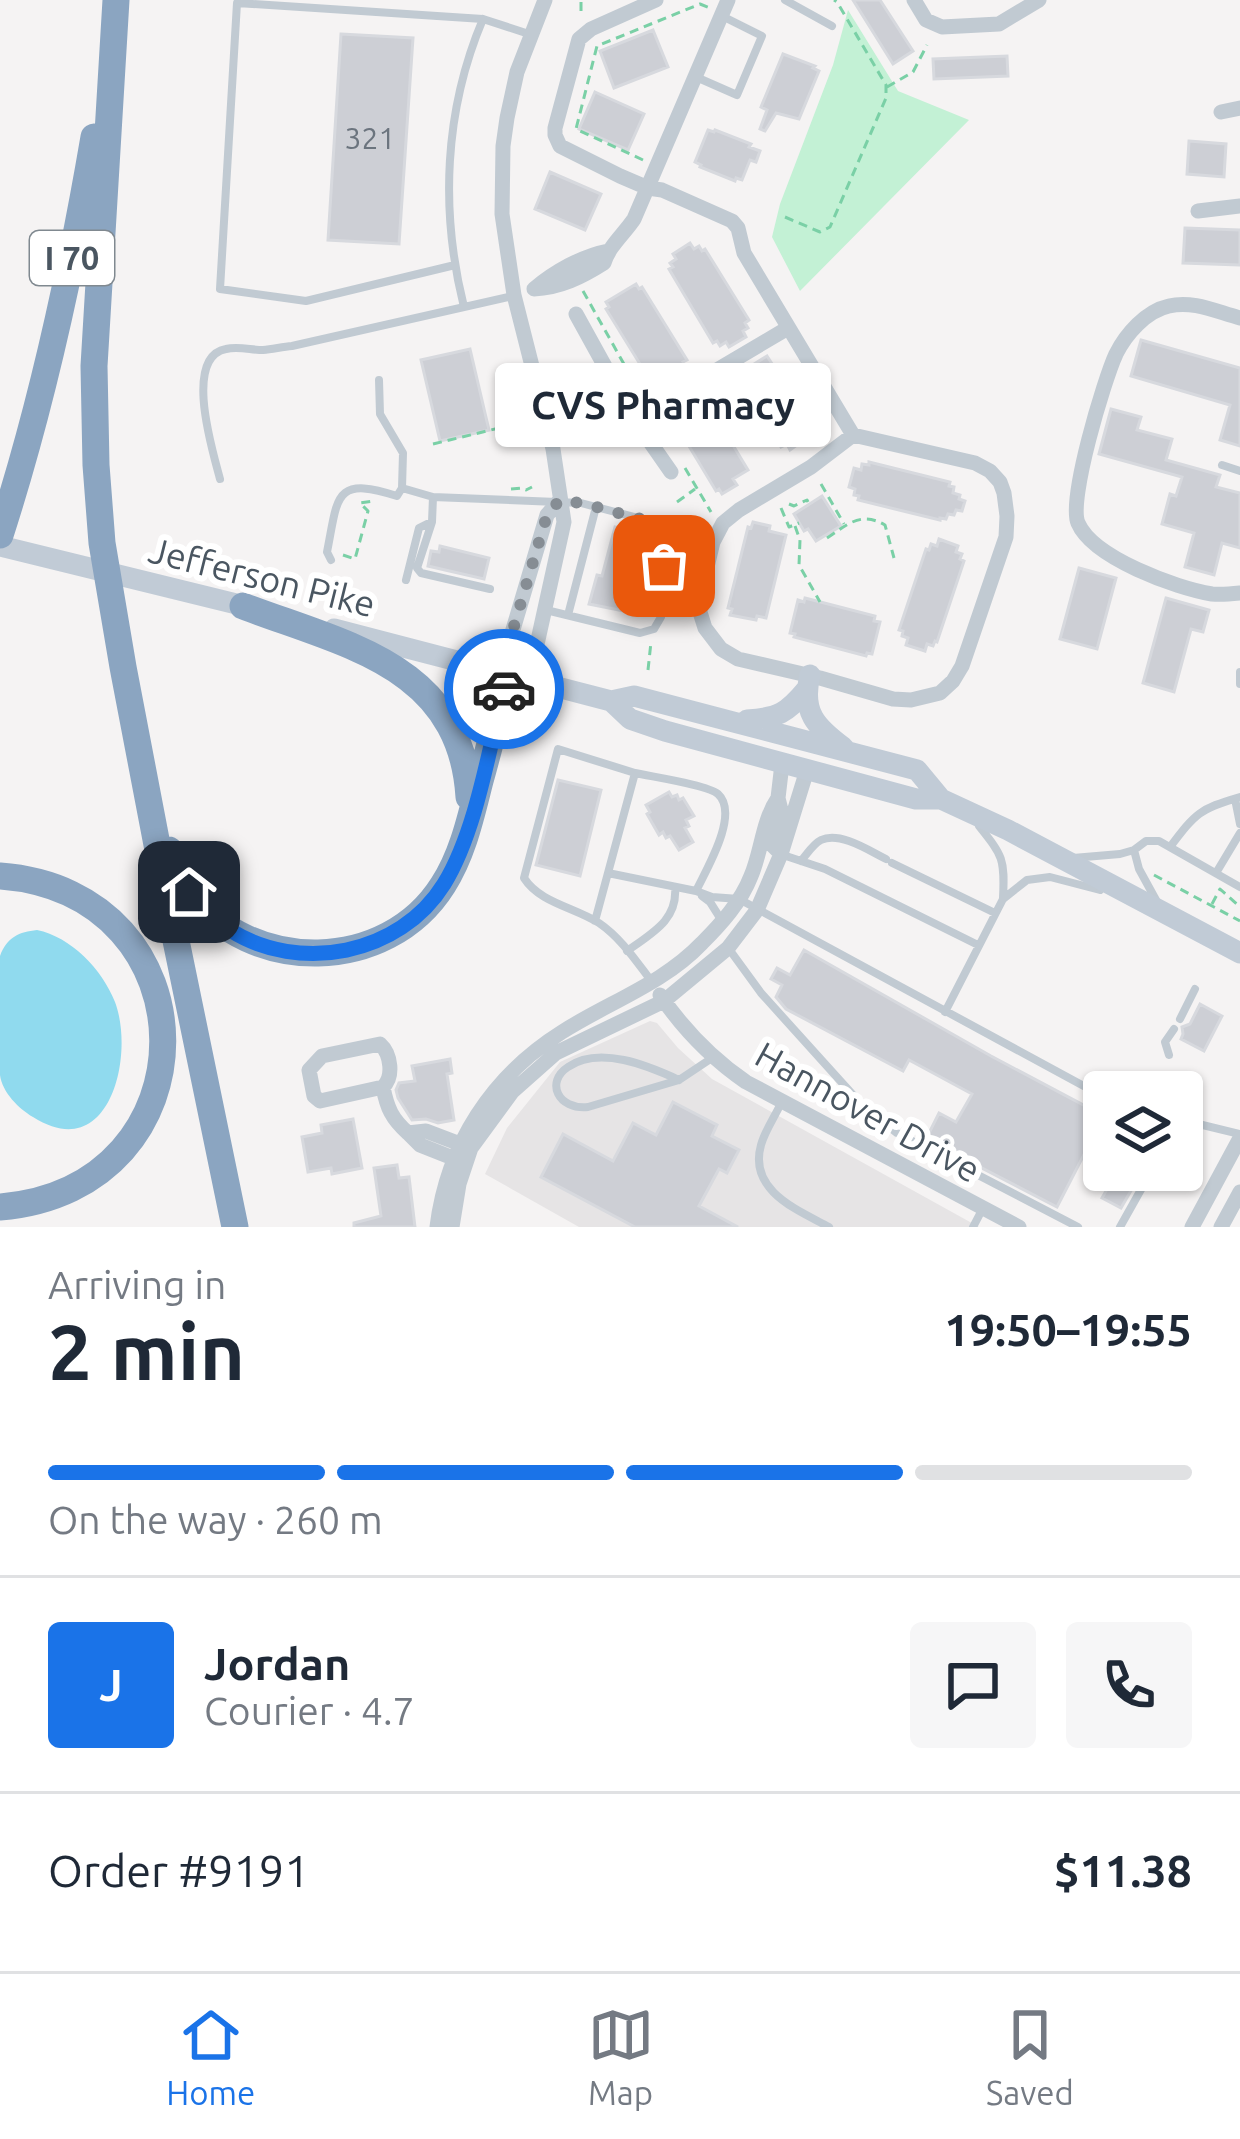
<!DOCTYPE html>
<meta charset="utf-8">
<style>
:root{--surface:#fff;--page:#f6f6f7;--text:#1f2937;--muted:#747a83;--line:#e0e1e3;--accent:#1a73e8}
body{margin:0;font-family:Ubuntu,sans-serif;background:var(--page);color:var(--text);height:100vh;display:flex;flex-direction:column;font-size:45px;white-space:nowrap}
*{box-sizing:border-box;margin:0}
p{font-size:39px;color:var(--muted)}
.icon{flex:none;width:66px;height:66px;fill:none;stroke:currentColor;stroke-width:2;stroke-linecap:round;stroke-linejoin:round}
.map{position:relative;height:1227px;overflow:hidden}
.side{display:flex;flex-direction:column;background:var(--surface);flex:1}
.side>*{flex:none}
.fabs{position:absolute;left:1083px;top:1071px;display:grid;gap:24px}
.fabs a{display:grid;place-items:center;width:120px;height:120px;border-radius:12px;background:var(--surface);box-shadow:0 3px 9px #0004;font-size:60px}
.pin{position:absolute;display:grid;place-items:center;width:102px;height:102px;color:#fff;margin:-51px;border-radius:24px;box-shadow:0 6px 18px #0006}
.courier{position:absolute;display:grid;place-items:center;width:120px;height:120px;margin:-60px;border:9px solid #1a73e8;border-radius:50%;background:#fff;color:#222;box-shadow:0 3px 15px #0007}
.bubble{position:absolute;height:84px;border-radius:12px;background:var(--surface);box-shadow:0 3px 9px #0004;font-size:39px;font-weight:600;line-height:84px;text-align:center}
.headline em{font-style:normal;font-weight:600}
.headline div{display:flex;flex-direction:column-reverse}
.headline{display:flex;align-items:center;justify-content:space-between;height:204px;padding:0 48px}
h1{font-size:78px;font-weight:600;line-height:90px}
.bar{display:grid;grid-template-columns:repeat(4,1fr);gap:18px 12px;align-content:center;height:144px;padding:0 48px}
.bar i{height:15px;border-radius:9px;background:var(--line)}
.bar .on{background:var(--accent)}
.bar p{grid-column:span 4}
.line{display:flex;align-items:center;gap:30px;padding:0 48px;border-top:3px solid var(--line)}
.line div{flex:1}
.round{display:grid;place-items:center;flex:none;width:126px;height:126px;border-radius:12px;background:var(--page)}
.tabs{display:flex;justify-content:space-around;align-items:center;height:168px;border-top:3px solid var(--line);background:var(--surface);font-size:33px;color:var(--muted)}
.tabs a{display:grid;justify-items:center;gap:6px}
.tabs .on{color:var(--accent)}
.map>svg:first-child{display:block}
</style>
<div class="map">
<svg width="1240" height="1227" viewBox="0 0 1240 1227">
<rect width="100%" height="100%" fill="#f5f3f3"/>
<path fill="#e6e4e5" d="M650,1021L657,1023L678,1048L712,1079L979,1227H579L485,1174L507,1128L560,1062Z"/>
<path fill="#c3f1d5" d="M848,10L898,91L969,120L800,291L772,237L780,204L833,65Z"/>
<path fill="#90daee" d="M37,930C71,937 102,969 115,1002C135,1055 110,1166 33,1117C19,1109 2,1092 0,1075C0,1041 0,992 0,956C7,937 19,932 37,930Z"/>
<path fill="#cdcfd5" stroke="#d7d9de" stroke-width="3" d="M853,0H880L913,51L893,64Z
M653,30L668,67L614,88L600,51Z
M341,34L413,38L399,244L328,240Z
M783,54L815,66L813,68L819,71L799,119L776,113L765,131L760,129L767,110L761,107Z
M1007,56L1008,76L934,79L933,59Z
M595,92L644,114L628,150L579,129Z
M708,130L714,132L715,130L751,144L749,147L760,151L756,162L750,160L742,180L736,178L735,181L700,167L701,165L695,162Z
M1189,141L1226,144L1224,177L1187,174Z
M550,172L601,194L585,230L535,209Z
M1185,228L1240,230V265L1183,263Z
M690,243L694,249L699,246L702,251L705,249L749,320L745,323L748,328L743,331L746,337L729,347L726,342L720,346L717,341L713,343L669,269L673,267L670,263L676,259L673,254Z
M636,284L639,289L642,287L687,360L683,362L688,371L679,377L676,373L657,385L654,380L651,382L606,309L609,307L606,302Z
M1141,340L1240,368V446L1220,440L1230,405L1131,376Z
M470,349L489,430L440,441L421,360Z
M767,356L811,424L808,426L811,430L805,434L808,437L790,450L787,444L781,447L779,443L776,444L737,381L740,379L738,374Z
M705,399L748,470L733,479L737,485L722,494L719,489L716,491L672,418L675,416L672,411L688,401L692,407Z
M1111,409L1141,417L1137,430L1172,439L1166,460L1220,475L1216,487L1240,493V548L1222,543L1214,575L1185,567L1194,533L1162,524L1170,494L1176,496L1182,477L1099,454Z
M869,462L950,482L949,486L954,487L953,493L960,495L959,499L965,501L962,511L956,510L954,515L948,514L946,519L940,518V520L858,500L859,496L854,495L855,489L849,487L854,468L861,470L862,464L869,465Z
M822,496L841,526L816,541L808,529L804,531L794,514Z
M753,522L770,526L769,531L786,535L766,618L757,616L756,620L730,615L732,609L728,608L748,527L751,528Z
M615,527L662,539V549L658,554L644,615L589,604L597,575L602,576Z
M939,539L958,546L956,552L962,554L960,559L964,561L937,642L935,641L933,646L927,644L925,651L906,645L908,638L902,636L903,631L899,630L926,549L929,550L931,544L937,546Z
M440,546L489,558L484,579L428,566L431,551L439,552Z
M1079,568L1116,578L1097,649L1060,639Z
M805,598L875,616L874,621L880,622L872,654L867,653L866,656L794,637L795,634L790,633L798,600L804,602Z
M1166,598L1209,610L1203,632L1191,629L1174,692L1143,683Z
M558,780L601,790L580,876L536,865Z
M669,792L672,797L677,795L679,800L683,798L694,816L686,820L689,826L685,828L693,842L679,850L670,836L666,838L663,832L659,835L647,814L650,812L646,805Z
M804,950L991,1056L1104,1116V1145L1092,1139L1057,1207L926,1139L939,1113L956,1122L972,1094L909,1060L903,1071L786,1009L776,997L782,985L771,979L777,968L790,975Z
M1200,1004L1222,1016L1204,1051L1181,1039L1183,1034L1182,1027L1190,1024Z
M450,1059L452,1073L447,1074L454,1120L438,1123L426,1119L412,1120L398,1098L396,1090L399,1083L415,1081L412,1066Z
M673,1102L717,1125L712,1136L739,1150L727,1173L719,1169L699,1206L738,1227H635L541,1177L563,1134L613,1161L633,1123L656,1135Z
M353,1119L362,1168L332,1174L331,1168L308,1172L302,1137L322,1133L321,1125Z
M397,1165L399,1178L409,1177L415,1227H354V1223L381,1216L374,1168Z
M1118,1170H1143L1121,1208L1102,1198Z"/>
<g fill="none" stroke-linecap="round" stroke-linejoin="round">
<path stroke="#7ad0a6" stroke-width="3" stroke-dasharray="9 6" stroke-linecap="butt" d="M581,11V0
M887,87L913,72L927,45
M643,160L576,129L597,46L700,4L710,8
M785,217L820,232L830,227L886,98V85L837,2L834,0
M583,291L643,398
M657,422L670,445
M433,444L524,422
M685,468L711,512
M821,484L844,524
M511,489L522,488L526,490L532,487
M677,502L695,489
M789,504L794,506L807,500L808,502
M781,508L789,527L799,523
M795,526L800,540L799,565L820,602
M827,538C848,524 861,511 885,525L894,558
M343,555L355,559L368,511L360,503L374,501
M648,670L651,642
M1154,875L1240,921
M1212,904L1220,889L1240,907"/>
<path stroke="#c1cad2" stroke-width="8" d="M785,0L832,26
M696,77L737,95L762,36L722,16
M455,265L306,301L220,289L237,3L483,19L529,34
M464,307C440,211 444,111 483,19
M379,380L380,414L403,453L402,488
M1222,465L1240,471
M220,479C213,452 183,357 226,349C238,346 251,350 263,350C273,349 282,347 292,346L513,296
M433,497L432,522L417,568L421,573L490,589
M669,545L673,527
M666,556L664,566L669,582
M331,560L327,552C338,498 333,475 397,496L402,488L433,497L581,503L684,530L661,617L654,629L640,633L546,610
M406,580L419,528L431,522
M568,615L596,507
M1240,672V684
M1235,799L1240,824
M979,826C1003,856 1005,859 1003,898
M1170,847C1196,813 1199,809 1240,797
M1134,850L1146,841H1159L1240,887
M783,855L825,869L978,945
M1073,858L1120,854L1134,850L1139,869L1156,900
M801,861C807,854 813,844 821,840C840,831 870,851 886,859
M892,863L995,913
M608,873L696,891C706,870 740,814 718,794C708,785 653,777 635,773
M1216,873L1240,833
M696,891L712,897L739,899L1104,1097
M702,896L710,902L722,921
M595,921L635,773L558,749L524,878C540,903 574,907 599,923C621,938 636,961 652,982
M729,949L761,993L863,1106L897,1133L1078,1227
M627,951C652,933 678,920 675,887
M945,1012L1003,899L1027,880L1050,877L1100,890
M1180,1019L1195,989
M1169,1055L1165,1042L1174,1029
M679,1080C649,1066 599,1045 568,1067C545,1082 558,1110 588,1107L679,1080L712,1058
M782,1101C776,1115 765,1130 761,1145C748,1191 798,1210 829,1227
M1182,1120L1240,1134
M973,1227L983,1208
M1120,1227L1152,1170"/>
<path stroke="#c1cad2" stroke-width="15" d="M656,0L591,29L579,39L555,128V135L560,146L620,176L648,188L662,190L732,221L738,228L744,253L853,435
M914,0L926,20L942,27L999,24L1039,0
M1221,112L1240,108
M1198,211L1240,206
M608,251C582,256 554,272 534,289C560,288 582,277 604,263C609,246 624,234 634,219L728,0
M576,314L634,419L671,472
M1240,318C1217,312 1193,300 1169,306C1146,311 1126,334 1116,354C1104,380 1068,500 1078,523C1093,558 1176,588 1212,594C1221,595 1231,594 1240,593
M634,419L788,328
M853,435L975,463L990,471L1000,482L1004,493L1007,516L1006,537L962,666L953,681L940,693L911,700L893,699L820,678L738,659L721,649L705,628L699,609L700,596L713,542L723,523L739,510L811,467Z
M508,673L536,649L564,522L553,449L514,295L502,214L503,146L507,118L517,72L545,0
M508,673L509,643L547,515L559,501
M781,854L773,846L781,810L778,798L782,764
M660,995C684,1030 711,1058 746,1082L1019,1227
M383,1087C394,1077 391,1054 380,1044L322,1056L309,1070L314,1096L320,1101L383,1087C387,1108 392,1119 408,1133
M463,1162L420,1145L408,1133L426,1131L468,1147
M437,1227C447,1145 492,1076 562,1032C609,1002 663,984 702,943C721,924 741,902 751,876C762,850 762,822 778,798
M452,1227L459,1184L471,1148L512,1092L556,1053L664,1001L728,948L757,910L781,854L807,770
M1192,1227L1240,1138
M1221,1227L1240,1192"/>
<path stroke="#c1cbd6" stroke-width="21" d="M0,546L257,609
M334,629L611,701L630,719L665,731L916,799H941L1008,830L1240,953
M810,675C801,712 816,727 843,747
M611,701L634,696L917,770L941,799
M747,720C778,718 787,713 806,690"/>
<path stroke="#8ba5c1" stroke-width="27" d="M116,0L94,366L96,465L102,543L123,667L167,897L235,1227
M0,535C42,405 71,272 94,137
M243,606C345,645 461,665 469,797
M169,850C174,864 180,880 189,892C251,975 387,974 443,885C463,854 471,816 480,781C490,745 499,709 508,673
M0,876C216,892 218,1189 0,1207"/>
</g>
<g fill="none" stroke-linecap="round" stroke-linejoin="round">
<path stroke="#868d94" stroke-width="12" stroke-dasharray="0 21.6" d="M504,689L508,673L509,643L547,515L559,501L581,503L683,530L670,583L664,566"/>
<path stroke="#1a73e8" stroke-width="15" d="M189,892C202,905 215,920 230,930C299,974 400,955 444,884C476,832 489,749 504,689"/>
</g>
<g text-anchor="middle" stroke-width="12" stroke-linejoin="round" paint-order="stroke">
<g font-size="30" fill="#6b747e">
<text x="370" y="149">321</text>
</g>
<rect fill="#fff" stroke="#808990" stroke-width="3" x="30" y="231" width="84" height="54" rx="9"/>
<g font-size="33" font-weight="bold" fill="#4a5661">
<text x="72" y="270">I 70</text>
</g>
<g font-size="36" fill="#4a5661" stroke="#fff">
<text transform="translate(262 577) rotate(14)" y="13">Jefferson Pike</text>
<text transform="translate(868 1112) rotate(29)" y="13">Hannover Drive</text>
</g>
</g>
</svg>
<div class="fabs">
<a><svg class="icon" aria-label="layers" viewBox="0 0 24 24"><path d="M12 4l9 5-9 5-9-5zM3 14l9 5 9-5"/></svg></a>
</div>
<div class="pin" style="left:664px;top:566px;background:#ea580c"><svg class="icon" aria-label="bag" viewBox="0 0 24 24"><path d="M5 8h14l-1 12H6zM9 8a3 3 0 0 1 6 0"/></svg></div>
<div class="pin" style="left:189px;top:892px;background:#1f2937"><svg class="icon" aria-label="home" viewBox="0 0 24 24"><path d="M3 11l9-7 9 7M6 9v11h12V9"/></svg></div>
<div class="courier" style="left:504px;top:689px"><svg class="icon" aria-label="car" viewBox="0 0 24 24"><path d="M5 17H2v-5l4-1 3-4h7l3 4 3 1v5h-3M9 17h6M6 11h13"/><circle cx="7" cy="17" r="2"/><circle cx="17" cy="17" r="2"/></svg></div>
<div class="bubble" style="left:495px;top:363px;width:336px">CVS Pharmacy</div>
</div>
<section class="side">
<div class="headline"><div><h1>2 min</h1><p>Arriving in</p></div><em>19:50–19:55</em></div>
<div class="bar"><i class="on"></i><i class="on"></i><i class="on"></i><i></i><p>On the way · 260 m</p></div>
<div class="line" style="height:216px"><b class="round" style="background:var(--accent);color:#fff">J</b><div><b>Jordan</b><p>Courier · 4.7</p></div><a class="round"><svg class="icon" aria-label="chat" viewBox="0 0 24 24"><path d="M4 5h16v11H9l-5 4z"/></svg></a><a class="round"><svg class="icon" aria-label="phone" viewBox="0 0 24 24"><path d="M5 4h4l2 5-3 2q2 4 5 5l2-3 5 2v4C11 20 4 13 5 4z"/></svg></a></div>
<div class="line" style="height:156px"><div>Order #9191</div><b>$11.38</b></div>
</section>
<nav class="tabs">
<a class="on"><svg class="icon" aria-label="home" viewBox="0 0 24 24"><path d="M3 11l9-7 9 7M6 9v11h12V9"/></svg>Home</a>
<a><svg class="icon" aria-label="map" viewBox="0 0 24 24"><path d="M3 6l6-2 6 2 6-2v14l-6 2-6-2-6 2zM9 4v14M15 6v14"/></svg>Map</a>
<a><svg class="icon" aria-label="saved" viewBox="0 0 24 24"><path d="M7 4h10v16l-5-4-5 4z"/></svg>Saved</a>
</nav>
